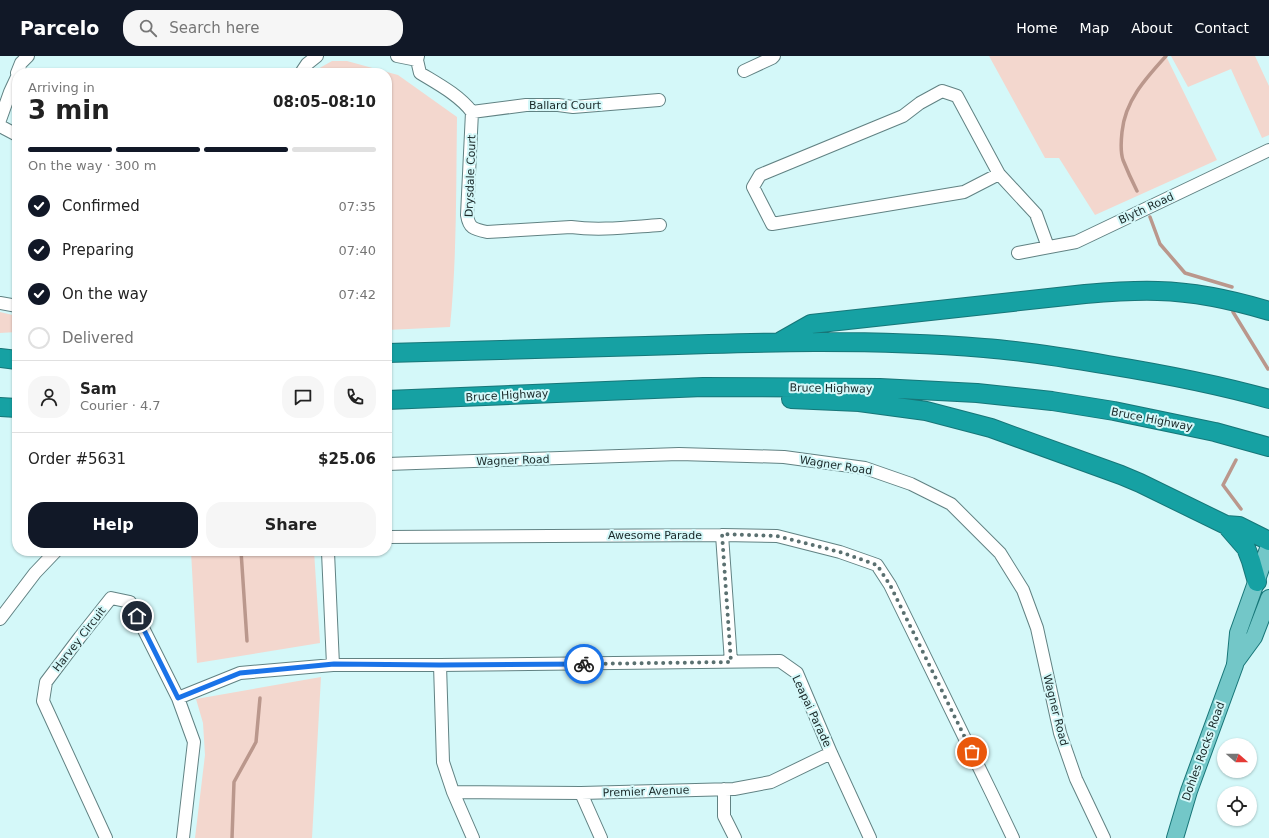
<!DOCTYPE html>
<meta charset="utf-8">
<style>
:root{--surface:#fff;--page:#f6f6f6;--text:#222;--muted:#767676;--line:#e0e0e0;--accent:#111827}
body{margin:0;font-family:"DejaVu Sans",sans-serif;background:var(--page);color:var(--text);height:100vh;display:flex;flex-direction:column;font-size:15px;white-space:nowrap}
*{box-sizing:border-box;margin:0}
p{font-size:13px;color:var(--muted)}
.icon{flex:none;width:22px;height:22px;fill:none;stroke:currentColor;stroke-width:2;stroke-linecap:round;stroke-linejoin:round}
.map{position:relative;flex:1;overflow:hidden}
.panel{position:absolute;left:12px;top:12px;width:380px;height:488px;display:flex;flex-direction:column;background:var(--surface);border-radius:16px;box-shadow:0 1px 3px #0004}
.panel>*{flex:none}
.needle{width:26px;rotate:110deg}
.fabs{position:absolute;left:1217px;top:682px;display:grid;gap:8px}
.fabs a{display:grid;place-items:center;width:40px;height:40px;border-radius:50%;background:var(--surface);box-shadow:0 1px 3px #0004;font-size:20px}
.pin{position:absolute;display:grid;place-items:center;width:34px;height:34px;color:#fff;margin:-17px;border:2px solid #fff;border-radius:50%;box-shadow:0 1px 4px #0007}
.courier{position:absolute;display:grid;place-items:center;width:40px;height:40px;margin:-20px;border:3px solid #1a73e8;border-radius:50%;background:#fff;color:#222;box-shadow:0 1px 5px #0007}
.overview em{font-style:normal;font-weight:700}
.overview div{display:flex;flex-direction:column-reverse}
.overview{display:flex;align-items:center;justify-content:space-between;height:68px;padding:0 16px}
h1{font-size:26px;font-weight:700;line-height:30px}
.bar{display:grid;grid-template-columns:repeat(4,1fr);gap:6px 4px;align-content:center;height:48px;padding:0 16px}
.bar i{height:5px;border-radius:3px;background:var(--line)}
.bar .on{background:var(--accent)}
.bar p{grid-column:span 4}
.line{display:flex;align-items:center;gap:10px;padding:0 16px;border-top:1px solid var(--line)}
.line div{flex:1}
.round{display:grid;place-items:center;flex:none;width:42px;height:42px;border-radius:16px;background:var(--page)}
ol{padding:0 16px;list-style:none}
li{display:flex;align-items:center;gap:12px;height:44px}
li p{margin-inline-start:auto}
li .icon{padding:4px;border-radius:50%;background:var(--accent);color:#fff;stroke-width:4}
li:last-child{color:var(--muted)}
li i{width:22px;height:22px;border:2px solid var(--line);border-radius:50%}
.cta{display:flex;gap:8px;margin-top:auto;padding:8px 16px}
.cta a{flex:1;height:46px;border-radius:16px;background:var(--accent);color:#fff;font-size:16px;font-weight:700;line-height:46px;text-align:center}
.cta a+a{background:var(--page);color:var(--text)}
header{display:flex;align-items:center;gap:24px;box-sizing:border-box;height:56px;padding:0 20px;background:var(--accent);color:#fff}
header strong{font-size:19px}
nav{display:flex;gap:22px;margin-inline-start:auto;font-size:14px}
.search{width:280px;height:36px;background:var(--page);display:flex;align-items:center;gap:10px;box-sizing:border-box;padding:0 14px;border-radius:16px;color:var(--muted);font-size:15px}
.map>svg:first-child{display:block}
</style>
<header>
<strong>Parcelo</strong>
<div class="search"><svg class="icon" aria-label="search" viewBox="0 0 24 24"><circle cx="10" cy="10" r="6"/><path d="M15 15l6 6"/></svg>Search here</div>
<nav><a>Home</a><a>Map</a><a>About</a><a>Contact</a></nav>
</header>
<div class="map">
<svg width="1269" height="782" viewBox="0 0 1269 782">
<rect width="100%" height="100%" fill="#d4f8f9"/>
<path fill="#f3d7ce" d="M989,0H1166L1217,104L1095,159L1059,102H1045Z
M1171,0H1255L1269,30V79L1262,82L1231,13L1188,31Z
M332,5H347L398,19L457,61C456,131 457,201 450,271L387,274V17H314L316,14Z
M0,256L17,260V276L0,277Z
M191,495H314L320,587L197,607Z
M321,621L312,782H195L205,699L203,667L196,643Z"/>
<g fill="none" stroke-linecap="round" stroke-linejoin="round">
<path stroke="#ba978c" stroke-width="3.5" d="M1137,135C1132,125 1127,114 1123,104C1120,95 1121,85 1122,76C1125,45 1145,23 1166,0
M1150,161L1160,188L1185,217L1232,231
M1233,256L1268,313
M1236,404L1223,429L1241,453
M241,495L247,585
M232,782L234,726L256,686L260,642"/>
<defs>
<path id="minor" d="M397,0L417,4
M418,0L417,4L420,17C438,28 459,39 472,56L467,159C469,172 473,173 487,176L571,171C600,175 630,171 660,169
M744,15L772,2L774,0
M17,17L21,7L28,0
M301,17L307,8L317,0
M472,56L526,49H558L573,51L659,44
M0,64L10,36L17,21
M0,70L17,79
M999,118L957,40L942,35L920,47L903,60L760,119L753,131L772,168L964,136L999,118L1036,158L1048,191
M1018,197L1076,186L1269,94
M0,247L17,250
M387,408L679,398L784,401L865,412L911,428L951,448L1000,497L1023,534L1037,572L1060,677L1076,723L1104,782
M722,479L731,606
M387,481L722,479L777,480L840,496L877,509L890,529L992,738L1013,782
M330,495L328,496L333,609
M0,563L35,517L56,495
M440,609L443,706L453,736L473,782
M178,642L240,617L333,609H440L780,605L797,617L831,697L870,782
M724,733V760L735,782
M453,736L581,737L734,733L771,726L831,697
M581,737L601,782
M106,782L43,645L46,626L80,581L111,542L130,546L178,642L194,686L183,782"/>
<path id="major" d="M1235,607L1254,581L1269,542
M1175,782L1189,735L1235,609L1238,577L1269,490"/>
<path id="highway" d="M781,285L811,268L1085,238C1109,236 1134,234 1158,235C1196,236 1233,244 1269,255
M387,297C473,294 559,292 645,290C758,286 871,283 984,292C1025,295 1067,302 1108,309C1163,318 1216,328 1269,343
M0,302L17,304
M791,343L859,346L926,355L991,372L1121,419L1140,427L1226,469L1239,470L1269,485
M387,344L703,331L880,332L977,337L1052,345L1114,355L1215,376L1269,391
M0,351L17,352
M1226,469L1246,492L1251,505L1257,526"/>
</defs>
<use href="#minor" stroke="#618283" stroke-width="14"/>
<use href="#major" stroke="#177678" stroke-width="18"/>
<use href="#highway" stroke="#177678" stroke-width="20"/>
<use href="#minor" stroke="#fff" stroke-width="12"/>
<use href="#major" stroke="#73c7c8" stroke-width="16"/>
<use href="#highway" stroke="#16a1a3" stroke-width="18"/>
</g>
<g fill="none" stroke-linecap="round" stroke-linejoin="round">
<path stroke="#5a7070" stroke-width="4" stroke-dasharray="0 7.2" d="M584,608L731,606L722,478L777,480L840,496L877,509L890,529L972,696"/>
<path stroke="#1a73e8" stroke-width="5" d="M137,560L178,642L240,617L334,608L440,609L584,608"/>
</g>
<g text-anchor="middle" stroke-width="4" stroke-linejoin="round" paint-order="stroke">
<g font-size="11" fill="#192727" stroke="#d4f8f9">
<text x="565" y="53">Ballard Court</text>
<text transform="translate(470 120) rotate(-88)" y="4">Drysdale Court</text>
<text transform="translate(1146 152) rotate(-25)" y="4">Blyth Road</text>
<text transform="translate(831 332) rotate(1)" y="4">Bruce Highway</text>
<text transform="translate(507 339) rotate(-3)" y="4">Bruce Highway</text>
<text transform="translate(1152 363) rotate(11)" y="4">Bruce Highway</text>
<text transform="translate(513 404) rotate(-2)" y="4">Wagner Road</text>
<text transform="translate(836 409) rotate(9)" y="4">Wagner Road</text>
<text x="655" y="483">Awesome Parade</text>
<text transform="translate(79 583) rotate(-52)" y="4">Harvey Circuit</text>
<text transform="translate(1056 654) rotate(76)" y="4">Wagner Road</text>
<text transform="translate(812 655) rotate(65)" y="4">Leapai Parade</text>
<text transform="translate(1203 695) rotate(-70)" y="4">Dohles Rocks Road</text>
<text transform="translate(646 735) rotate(-2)" y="4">Premier Avenue</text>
</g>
</g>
</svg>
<div class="fabs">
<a><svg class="needle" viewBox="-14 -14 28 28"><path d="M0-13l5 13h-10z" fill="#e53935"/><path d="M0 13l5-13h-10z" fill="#767676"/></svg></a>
<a><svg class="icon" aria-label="locate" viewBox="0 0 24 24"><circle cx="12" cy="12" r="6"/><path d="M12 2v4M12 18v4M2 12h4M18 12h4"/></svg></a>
</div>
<div class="pin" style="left:972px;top:696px;background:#ea580c"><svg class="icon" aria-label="bag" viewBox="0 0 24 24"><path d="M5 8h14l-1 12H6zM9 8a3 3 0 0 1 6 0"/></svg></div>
<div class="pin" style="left:137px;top:560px;background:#1f2937"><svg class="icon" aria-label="home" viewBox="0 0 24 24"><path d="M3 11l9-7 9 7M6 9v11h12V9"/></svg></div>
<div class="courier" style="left:584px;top:608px"><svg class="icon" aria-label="bike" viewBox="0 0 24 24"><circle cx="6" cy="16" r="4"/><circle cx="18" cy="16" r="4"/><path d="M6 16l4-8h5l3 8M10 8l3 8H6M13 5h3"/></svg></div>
<section class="panel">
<div class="overview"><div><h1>3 min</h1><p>Arriving in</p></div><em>08:05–08:10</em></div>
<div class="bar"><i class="on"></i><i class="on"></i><i class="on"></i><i></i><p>On the way · 300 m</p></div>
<ol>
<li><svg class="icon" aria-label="check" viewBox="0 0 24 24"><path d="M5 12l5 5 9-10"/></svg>Confirmed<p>07:35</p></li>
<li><svg class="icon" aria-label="check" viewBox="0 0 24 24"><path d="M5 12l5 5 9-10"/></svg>Preparing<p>07:40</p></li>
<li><svg class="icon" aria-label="check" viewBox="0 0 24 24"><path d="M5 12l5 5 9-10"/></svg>On the way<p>07:42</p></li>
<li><i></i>Delivered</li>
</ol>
<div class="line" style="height:72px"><a class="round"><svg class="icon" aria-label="person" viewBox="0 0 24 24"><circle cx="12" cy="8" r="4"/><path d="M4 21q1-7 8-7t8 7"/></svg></a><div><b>Sam</b><p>Courier · 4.7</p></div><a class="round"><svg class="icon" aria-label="chat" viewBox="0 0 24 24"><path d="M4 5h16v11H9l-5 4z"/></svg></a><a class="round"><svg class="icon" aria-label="phone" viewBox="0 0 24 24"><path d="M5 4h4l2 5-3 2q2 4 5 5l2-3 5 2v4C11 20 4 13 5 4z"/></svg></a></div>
<div class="line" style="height:52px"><div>Order #5631</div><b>$25.06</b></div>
<div class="cta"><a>Help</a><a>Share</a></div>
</section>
</div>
